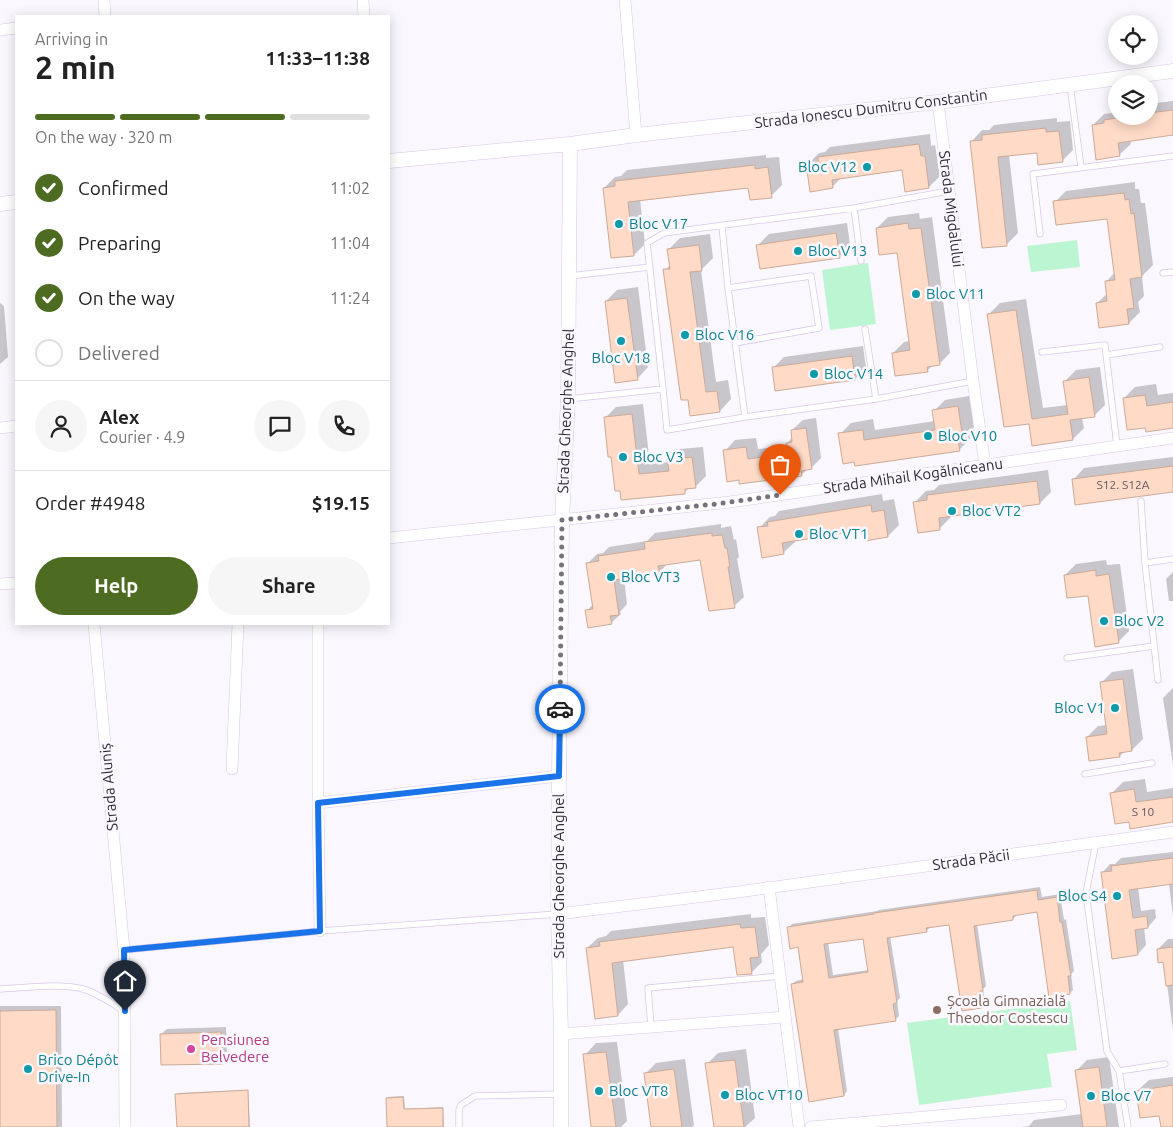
<!DOCTYPE html>
<meta charset="utf-8">
<style>
:root{--surface:#fff;--page:#f6f6f6;--text:#222;--muted:#767676;--line:#e0e0e0;--accent:#4d6c22}
body{margin:0;font-family:Ubuntu,sans-serif;background:var(--page);color:var(--text);height:100vh;display:flex;flex-direction:column;font-size:19px;white-space:nowrap}
*{box-sizing:border-box;margin:0}
p{font-size:16px;color:var(--muted)}
.icon{flex:none;width:28px;height:28px;fill:none;stroke:currentColor;stroke-width:2;stroke-linecap:round;stroke-linejoin:round}
.map{position:relative;flex:1;overflow:hidden}
.panel{position:absolute;left:15px;top:15px;width:375px;height:610px;display:flex;flex-direction:column;background:var(--surface);border-radius:0px;box-shadow:0 2px 12px #0003}
.panel>*{flex:none}
.buttons{position:absolute;left:1108px;top:15px;display:grid;gap:10px}
.buttons a{display:grid;place-items:center;width:50px;height:50px;border-radius:50%;background:var(--surface);box-shadow:0 2px 12px #0003;font-size:25px}
.pin{position:absolute;display:grid;place-items:center;width:42px;height:42px;color:#fff;margin:-51px -21px;border-radius:50% 50% 50% 0;rotate:-45deg;box-shadow:0 0 5px #0007}
.pin .icon{rotate:45deg}
.courier{position:absolute;display:grid;place-items:center;width:50px;height:50px;margin:-25px;border:4px solid #1a73e8;border-radius:50%;background:#fff;color:#222;box-shadow:0 1px 6px #0007}
.headline em{font-style:normal;font-weight:600}
.headline div{display:flex;flex-direction:column-reverse}
.headline{display:flex;align-items:center;justify-content:space-between;height:85px;padding:0 20px}
h1{font-size:32px;font-weight:600;line-height:38px}
.bar{display:grid;grid-template-columns:repeat(4,1fr);gap:8px 5px;align-content:center;height:60px;padding:0 20px}
.bar i{height:6px;border-radius:4px;background:var(--line)}
.bar .current{background:var(--accent)}
.bar p{grid-column:span 4}
.line{display:flex;align-items:center;gap:12px;padding:0 20px;border-top:1px solid var(--line)}
.line div{flex:1}
.round{display:grid;place-items:center;flex:none;width:52px;height:52px;border-radius:26px;background:var(--page)}
ol{padding:0 20px;list-style:none}
li{display:flex;align-items:center;gap:15px;height:55px}
li p{margin-inline-start:auto}
li .icon{padding:5px;border-radius:50%;background:var(--accent);color:#fff;stroke-width:4}
li:last-child{color:var(--muted)}
li i{width:28px;height:28px;border:2px solid var(--line);border-radius:50%}
.cta{display:flex;gap:10px;margin-top:auto;padding:10px 20px}
.cta a{flex:1;height:58px;border-radius:30px;background:var(--accent);color:#fff;font-size:20px;font-weight:600;line-height:58px;text-align:center}
.cta a+a{background:var(--page);color:var(--text)}
.map>svg:first-child{display:block}
</style>
<div class="map">
<svg width="1173" height="1127" viewBox="0 0 1173 1127">
<rect width="100%" height="100%" fill="#faf7fe"/>
<path fill="#bcf5d1" d="M1077,240L1080,267L1031,272L1027,246Z
M868,263L876,324L830,330L822,270Z
M1070,1001L1077,1050L1047,1054L1052,1087L919,1105L907,1023Z"/>
<path fill="#0003" fill-rule="evenodd" d="M1173,101V134L1130,140L1131,144L1119,155L1093,125L1104,114L1112,113L1116,109V116H1149V104Z
M1057,118V122L1070,121L1073,150L1062,161L1038,152L1009,155L1018,233L1007,244L983,247L971,142L982,130H989L994,125Z
M930,134L931,146L935,145L940,176L929,187L904,169L842,177L832,187L808,164L819,153L825,152L830,147Z
M766,155V158L779,157L782,185L771,196L750,187L640,199L645,244L634,255L604,188L615,177L621,176L627,170Z
M1135,182V189H1139L1141,203H1145L1153,265L1142,276L1144,296L1138,302L1140,312L1129,323L1097,303L1108,293L1106,282L1115,272L1108,217L1055,202L1066,191Z
M919,213L920,219L932,217L950,353L939,364L933,365L927,371L893,353L904,342L910,341L898,252L877,228L888,217Z
M847,223L850,245L839,257L758,245L769,234Z
M710,234L713,258L701,270L716,382L728,380L731,399L720,411L689,398L665,270L671,264L669,249L680,238Z
M638,287L648,367L637,379L606,301L617,290Z
M1026,299L1043,408L1068,405L1065,381L1076,370L1100,367L1105,405L1094,416L1082,418L1084,428L1073,439L1030,422L989,314L1000,303Z
M0,303L4,306L8,357L0,364Z
M863,346L866,368L855,379L773,368L784,357Z
M1156,384L1158,395L1173,393V427L1146,426L1124,398L1135,387Z
M969,396L974,427L969,432L970,439L959,450L855,461L840,434L851,423L873,419L875,430L935,421L934,411L945,400Z
M643,404L650,464L669,462V460L680,449L703,447L706,476L695,487H690L685,492L622,499L605,418L616,407Z
M816,418L821,458L811,468L808,469L801,475L740,482L725,451L735,440L756,438L758,449L787,446V443L793,437L792,430L803,420Z
M1173,457V490L1073,480L1084,468Z
M1048,470L1051,492L1040,503L950,515L951,517L940,528L915,502L926,491L934,490L939,485Z
M882,494L883,501L894,499L899,525L888,536L864,528L794,540L795,542L783,553L759,528L770,517L775,516L779,511Z
M721,524V528L731,526L734,540L736,539L739,557L737,559L744,597L734,606L701,559L668,563L659,573L624,578L627,604L620,612L621,614L611,623L587,611L593,604L588,563L597,554L603,553L609,547L647,541L655,533Z
M1106,560L1107,565L1120,564L1129,631L1118,642L1089,594L1065,575L1076,564Z
M1173,572V601H1169L1166,579Z
M1133,669L1143,739L1132,750L1125,751L1120,756L1087,737L1098,726L1107,725L1101,683L1112,672Z
M1173,688V765L1163,698Z
M1145,779L1147,792L1173,788V821H1130L1112,793L1123,782Z
M1173,852V916L1169,884L1138,887L1141,911L1155,909L1156,918L1148,927H1144L1146,945L1138,954L1102,873L1110,864H1115L1121,858Z
M1040,887L1042,897L1060,894L1064,920L1066,919L1074,971L1071,974L1073,990L1070,993L1038,911L1017,915L1013,919L977,924L986,986L983,989L985,1003L982,1007L950,923L930,926V928L926,931L890,936L900,998L897,1001L899,1016L895,1020L838,1028L847,1091L844,1095L792,984L796,981L804,979L799,946L788,928L792,924L877,911L879,910ZM864,937L869,970L833,975L828,942Z
M751,914V918L765,917L769,945L761,954L762,962L751,973L734,946L623,960L628,1004L618,1015L587,948L598,938L606,936L611,931Z
M1168,939H1173V1030L1164,961L1158,949Z
M0,1006H61L62,1127H0Z
M226,1027L227,1057L222,1062L161,1034L167,1029Z
M617,1042L627,1121L621,1127H592L585,1055L596,1043Z
M746,1049L755,1118L745,1127H715L707,1064L718,1053Z
M1109,1057L1119,1127H1022L1029,1126L1034,1120L1082,1114L1076,1071L1087,1060Z
M685,1059L694,1125L692,1127H652L645,1074L656,1063Z
M1173,1077V1127H1162L1160,1114L1137,1091L1149,1080Z
M248,1090L250,1127H178L176,1095L178,1093Z
M404,1096L405,1109L443,1107L444,1127H388L387,1098L388,1097Z"/>
<path fill="#fedac7" stroke="#ccaa97" fill-rule="evenodd" d="M1173,110V135L1118,143L1120,156L1096,160L1092,125L1104,123V120L1128,116H1149V113Z
M1046,128V132L1059,131L1063,162L1038,165L1037,153L998,157L1007,246L982,248L970,141L982,140V135Z
M919,144L921,156H925L929,188L905,192L902,170L832,180L833,188L810,192L806,163L818,162V157Z
M755,165V169L768,167L772,198L750,200L748,188L628,202L634,256L611,258L603,188L615,186V181Z
M1124,193L1125,200L1129,199L1131,214L1134,213L1142,277L1130,279L1134,308L1127,309L1129,324L1099,328L1096,303L1107,301L1105,281L1115,280L1107,219L1056,225L1053,201Z
M908,223L909,229L921,228L940,365L927,367L928,372L895,376L892,353L910,350L897,253L879,255L876,228Z
M836,233L840,258L760,269L756,245Z
M699,245L702,271L690,272L706,392L717,391L720,412L690,416L688,400H681L663,269H670L667,249Z
M627,298L638,380L615,383L605,301Z
M1016,310L1032,419L1068,414L1063,381L1089,377L1095,417L1070,420L1073,440L1032,446L1029,424L1004,427L987,314Z
M852,356L855,380L775,391L772,367Z
M1145,395L1147,406L1173,402V428L1146,432L1145,428L1127,430L1123,398Z
M958,406L963,439L958,440L960,451L855,466L854,462L843,464L838,433L863,430L864,440L935,430L932,410Z
M632,414L639,474L669,471L667,460L692,457L696,488L685,489V494L621,500L620,491H615L611,457H608L604,417Z
M806,428L812,469L801,471L802,476L739,484V480L727,482L723,450L746,447L748,459L787,454L786,443L792,442L791,430Z
M1173,466V492L1075,505L1072,479Z
M1037,481L1040,504L939,518L940,530L918,533L913,502L927,500V495Z
M871,505L872,512L884,510L888,537L865,541L863,530L782,543L784,554L762,558L757,527L768,526L767,522Z
M712,533V536L722,535L725,548H727L730,567H728L735,608L709,611L700,560L658,566L660,574L614,580L619,615L610,616L612,624L588,628L585,610L593,609L586,563L599,561L598,556L645,549L644,542Z
M1096,570V576L1109,574L1119,643L1095,647L1088,596L1067,598L1064,575Z
M1123,679L1132,751L1119,753L1120,757L1089,761L1086,737L1107,734L1100,682Z
M1134,789L1136,802L1173,797V822L1130,829L1129,822L1115,824L1110,793Z
M1173,858V884L1129,890L1133,918L1147,916L1148,928L1135,930L1138,955L1112,959L1101,872L1112,871L1111,866Z
M1037,890L1038,900L1057,897L1060,922H1062L1071,976H1068L1070,994L1049,998L1037,912L1013,916V920L974,926L983,991H980L982,1008L962,1011L949,925L926,928L927,932L887,938L897,1003L893,1004L896,1021L834,1030L844,1096L809,1102L791,984L803,982L798,947L790,949L787,927L874,914V913ZM863,939L868,972L829,978L824,944Z
M740,924L741,928L755,927L759,957L750,958L752,974L737,975L733,947L612,963L618,1016L595,1019L586,948L600,946L599,942Z
M1173,947V985L1166,986L1163,962L1158,963L1157,949Z
M56,1010L57,1127H0V1011Z
M221,1032L223,1064L161,1065L160,1034Z
M606,1052L616,1127H591L583,1054Z
M735,1060L744,1127H714L705,1063Z
M1099,1067L1107,1127H1083L1075,1070Z
M674,1069L682,1127H651L644,1073Z
M1173,1085V1127H1161L1159,1116L1140,1118L1136,1091Z
M248,1090L249,1127H177L175,1094Z
M403,1097L404,1109L443,1108V1127H387L386,1098Z"/>
<g fill="none" stroke-linecap="round" stroke-linejoin="round">
<defs>
<path id="service" d="M1070,85L1081,167
M854,208L861,261
M722,226L728,288L745,417
M1040,234L1033,174L1173,156
M1163,273L1173,272
M569,276L650,267
M728,288L811,276L819,328L735,343
M865,329L876,399
M1042,352L1105,345L1117,446
M1106,355L1160,347
M663,389L647,243L664,233L854,208L949,191
M568,399L663,389L667,430L745,417L876,399L973,381
M1141,501L1145,563L1158,680
M1145,563L1173,559
M1067,658L1154,646
M1085,774L1152,763
M1096,842L1086,893L1107,1051L1119,1071L1165,1064
M124,950L320,931L558,914
M0,989C24,988 60,983 83,989C98,993 111,1003 124,1011
M651,1027L648,988L780,976
M1119,1071L1128,1127
M459,1127V1110L461,1105L475,1096L561,1094"/>
<path id="minor" d="M104,0L105,16
M363,0L364,16
M625,0L636,135
M0,30L16,28
M938,102L973,381L985,465
M0,428L16,426
M389,538L730,502L1173,438
M0,584L16,583
M94,624L124,950L125,1127
M318,624V803L320,931
M232,769L238,624
M318,803L559,776
M769,887L799,1127
M558,914L738,892L1173,832
M561,1034L785,1017
M811,1127L1061,1105"/>
<path id="tertiary" d="M389,161L570,144L636,135L938,102L1173,71
M0,204L16,202
M561,1127V1034L558,914L559,776L562,520L568,399L570,144"/>
</defs>
<use href="#service" stroke="#d7c8e9" stroke-width="7"/>
<use href="#minor" stroke="#d7c8e9" stroke-width="12"/>
<use href="#tertiary" stroke="#d7c8e9" stroke-width="15"/>
<use href="#service" stroke="#fff" stroke-width="5.5"/>
<use href="#minor" stroke="#fff" stroke-width="11"/>
<use href="#tertiary" stroke="#fff" stroke-width="14"/>
</g>
<g fill="none" stroke-linecap="round" stroke-linejoin="round">
<path stroke="#77727d" stroke-width="5" stroke-dasharray="0 9" d="M560,709L562,520L716,504L780,495"/>
<path stroke="#1a73e8" stroke-width="6" d="M125,1011L124,950L320,931L318,803L559,776L560,709"/>
</g>
<g fill="#0f9aa8" stroke="#faf7fe" stroke-width="2">
<circle cx="867" cy="167" r="5"/>
<circle cx="619" cy="224" r="5"/>
<circle cx="798" cy="251" r="5"/>
<circle cx="916" cy="294" r="5"/>
<circle cx="685" cy="335" r="5"/>
<circle cx="621" cy="341" r="5"/>
<circle cx="814" cy="374" r="5"/>
<circle cx="928" cy="436" r="5"/>
<circle cx="623" cy="457" r="5"/>
<circle cx="952" cy="511" r="5"/>
<circle cx="799" cy="534" r="5"/>
<circle cx="611" cy="577" r="5"/>
<circle cx="1104" cy="621" r="5"/>
<circle cx="1115" cy="708" r="5"/>
<circle cx="1117" cy="896" r="5"/>
<circle cx="28" cy="1069" r="5"/>
<circle cx="599" cy="1091" r="5"/>
<circle cx="725" cy="1095" r="5"/>
<circle cx="1091" cy="1096" r="5"/>
</g>
<circle fill="#8d6e63" stroke="#faf7fe" stroke-width="2" cx="937" cy="1010" r="5"/>
<circle fill="#d1479c" stroke="#faf7fe" stroke-width="2" cx="191" cy="1049" r="5"/>
<g text-anchor="middle" stroke-width="5" stroke-linejoin="round" paint-order="stroke">
<g font-size="12" fill="#64575c">
<text x="1123" y="489">S12. S12A</text>
<text x="1143" y="816">S 10</text>
</g>
<g font-size="15" fill="#312b38" stroke="#faf7fe">
<text transform="translate(871 109) rotate(-7)" y="5">Strada Ionescu Dumitru Constantin</text>
<text transform="translate(951 209) rotate(83)" y="5">Strada Migdalului</text>
<text transform="translate(566 411) rotate(-88)" y="5">Strada Gheorghe Anghel</text>
<text transform="translate(913 476) rotate(-8)" y="5">Strada Mihail Kogălniceanu</text>
<text transform="translate(109 787) rotate(-95)" y="5">Strada Aluniș</text>
<text transform="translate(971 860) rotate(-8)" y="5">Strada Păcii</text>
<text transform="translate(559 876) rotate(-90)" y="5">Strada Gheorghe Anghel</text>
</g>
<g font-size="15" fill="#0d838f" stroke="#faf7fe" text-anchor="start">
<text x="857" y="172" text-anchor="end">Bloc V12</text>
<text x="629" y="229">Bloc V17</text>
<text x="808" y="256">Bloc V13</text>
<text x="926" y="299">Bloc V11</text>
<text x="695" y="340">Bloc V16</text>
<text x="621" y="363" text-anchor="middle">Bloc V18</text>
<text x="824" y="379">Bloc V14</text>
<text x="938" y="441">Bloc V10</text>
<text x="633" y="462">Bloc V3</text>
<text x="962" y="516">Bloc VT2</text>
<text x="809" y="539">Bloc VT1</text>
<text x="621" y="582">Bloc VT3</text>
<text x="1114" y="626">Bloc V2</text>
<text x="1105" y="713" text-anchor="end">Bloc V1</text>
<text x="1107" y="901" text-anchor="end">Bloc S4</text>
<text x="38" y="1065">Brico Dépôt<tspan x="38" dy="17">Drive-In</tspan></text>
<text x="609" y="1096">Bloc VT8</text>
<text x="735" y="1100">Bloc VT10</text>
<text x="1101" y="1101">Bloc V7</text>
</g>
<g font-size="15" fill="#785e54" stroke="#faf7fe" text-anchor="start">
<text x="947" y="1006">Școala Gimnazială<tspan x="947" dy="17">Theodor Costescu</tspan></text>
</g>
<g font-size="15" fill="#b23c85" stroke="#faf7fe" text-anchor="start">
<text x="201" y="1045">Pensiunea<tspan x="201" dy="17">Belvedere</tspan></text>
</g>
</g>
</svg>
<div class="buttons">
<a><svg class="icon" aria-label="locate" viewBox="0 0 24 24"><circle cx="12" cy="12" r="6"/><path d="M12 2v4M12 18v4M2 12h4M18 12h4"/></svg></a>
<a><svg class="icon" aria-label="layers" viewBox="0 0 24 24"><path d="M12 4l9 5-9 5-9-5zM3 14l9 5 9-5"/></svg></a>
</div>
<div class="pin" style="left:780px;top:495px;background:#ea580c"><svg class="icon" aria-label="bag" viewBox="0 0 24 24"><path d="M5 8h14l-1 12H6zM9 8a3 3 0 0 1 6 0"/></svg></div>
<div class="pin" style="left:125px;top:1011px;background:#1f2937"><svg class="icon" aria-label="home" viewBox="0 0 24 24"><path d="M3 11l9-7 9 7M6 9v11h12V9"/></svg></div>
<div class="courier" style="left:560px;top:709px"><svg class="icon" aria-label="car" viewBox="0 0 24 24"><path d="M5 17H2v-5l4-1 3-4h7l3 4 3 1v5h-3M9 17h6M6 11h13"/><circle cx="7" cy="17" r="2"/><circle cx="17" cy="17" r="2"/></svg></div>
<section class="panel">
<div class="headline"><div><h1>2 min</h1><p>Arriving in</p></div><em>11:33–11:38</em></div>
<div class="bar"><i class="current"></i><i class="current"></i><i class="current"></i><i></i><p>On the way · 320 m</p></div>
<ol>
<li><svg class="icon" aria-label="check" viewBox="0 0 24 24"><path d="M5 12l5 5 9-10"/></svg>Confirmed<p>11:02</p></li>
<li><svg class="icon" aria-label="check" viewBox="0 0 24 24"><path d="M5 12l5 5 9-10"/></svg>Preparing<p>11:04</p></li>
<li><svg class="icon" aria-label="check" viewBox="0 0 24 24"><path d="M5 12l5 5 9-10"/></svg>On the way<p>11:24</p></li>
<li><i></i>Delivered</li>
</ol>
<div class="line" style="height:90px"><a class="round"><svg class="icon" aria-label="person" viewBox="0 0 24 24"><circle cx="12" cy="8" r="4"/><path d="M4 21q1-7 8-7t8 7"/></svg></a><div><b>Alex</b><p>Courier · 4.9</p></div><a class="round"><svg class="icon" aria-label="chat" viewBox="0 0 24 24"><path d="M4 5h16v11H9l-5 4z"/></svg></a><a class="round"><svg class="icon" aria-label="phone" viewBox="0 0 24 24"><path d="M5 4h4l2 5-3 2q2 4 5 5l2-3 5 2v4C11 20 4 13 5 4z"/></svg></a></div>
<div class="line" style="height:65px"><div>Order #4948</div><b>$19.15</b></div>
<div class="cta"><a>Help</a><a>Share</a></div>
</section>
</div>
